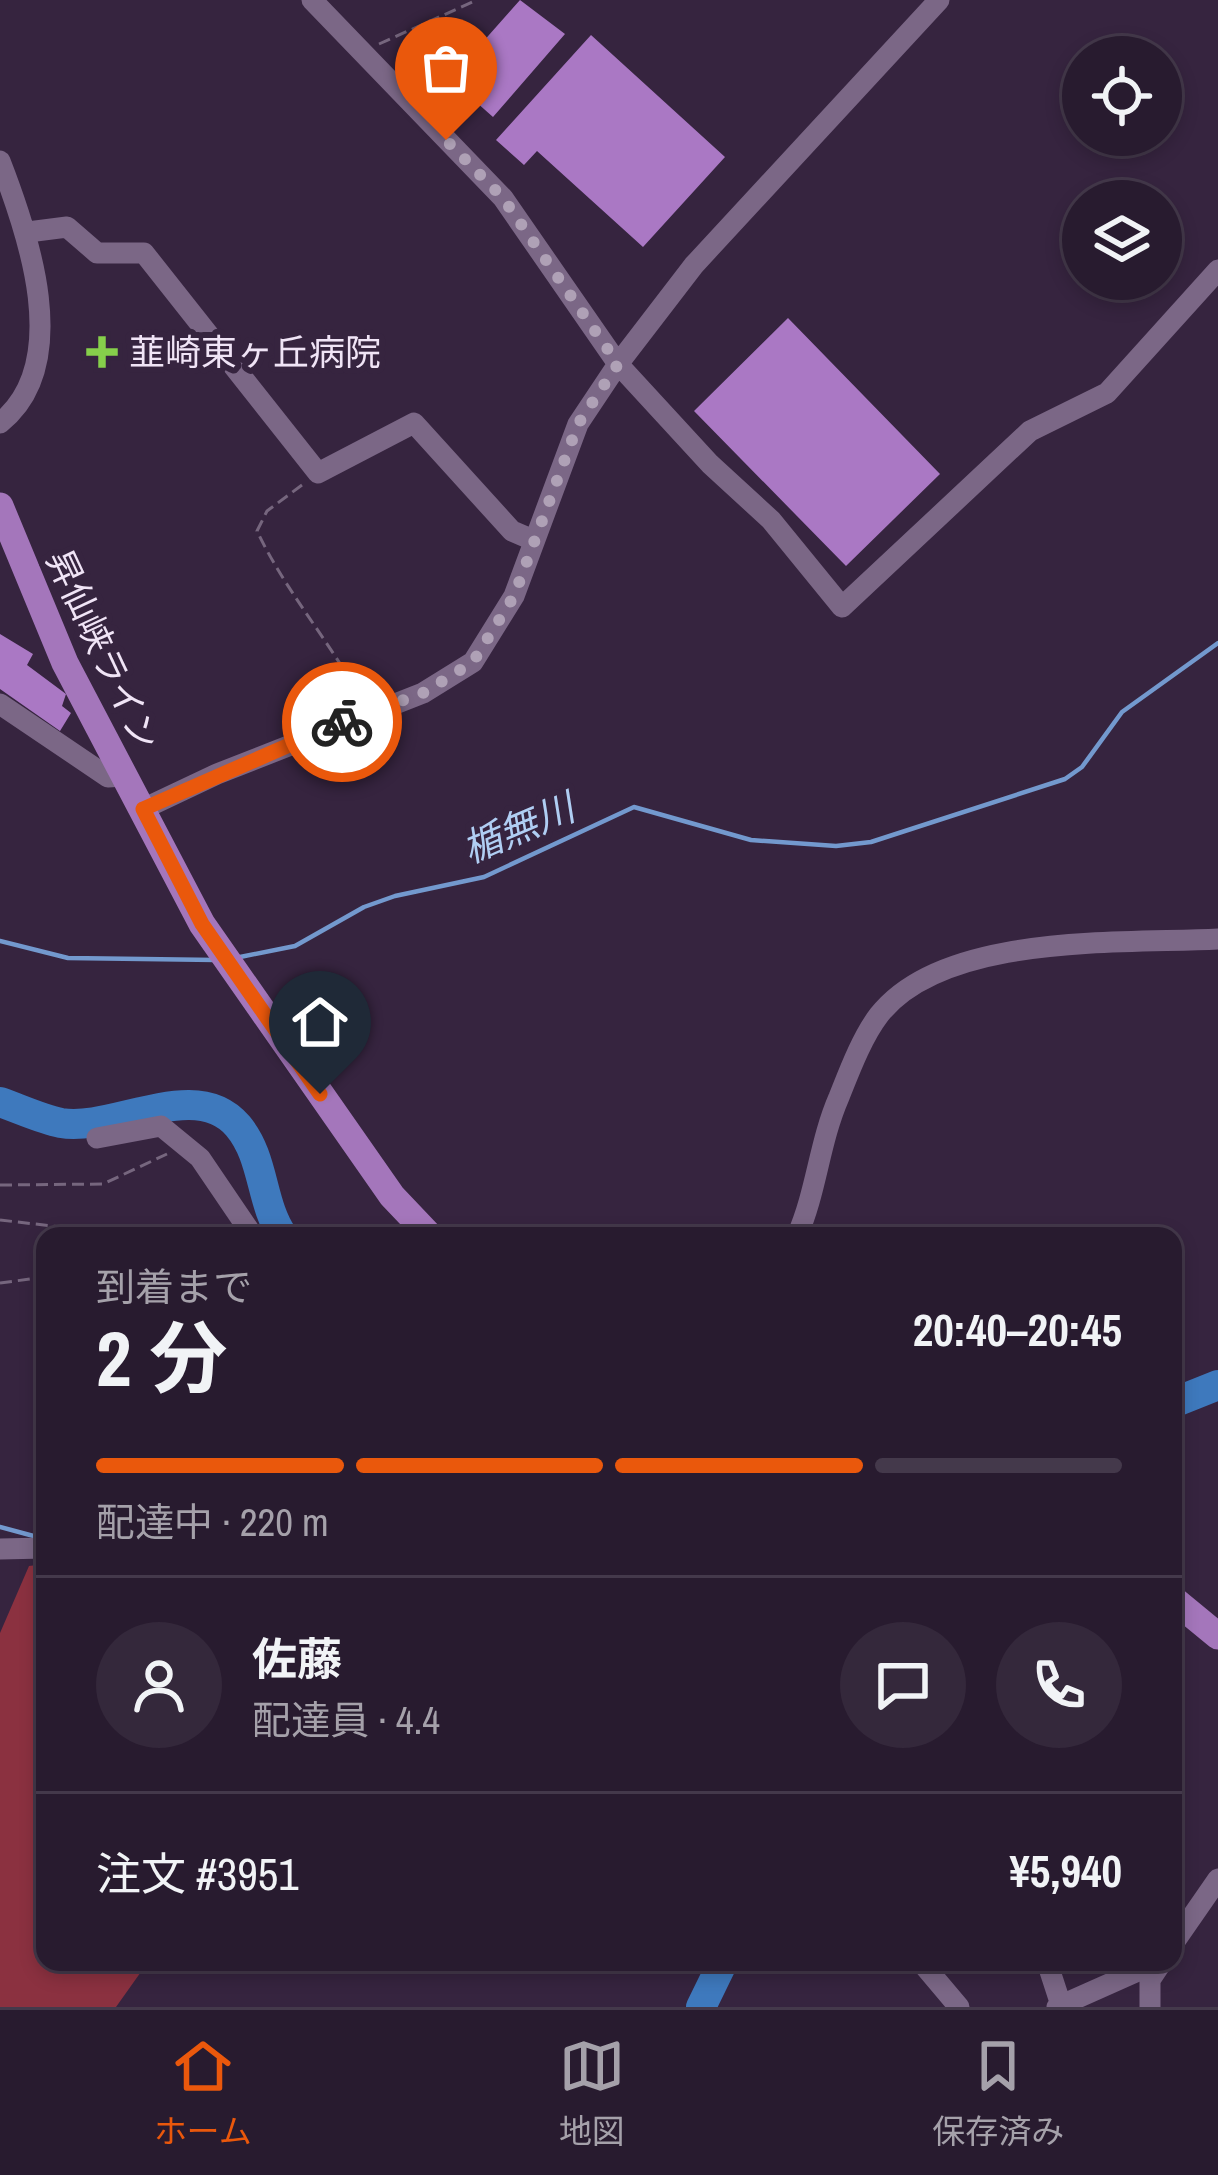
<!DOCTYPE html>
<html lang="ja">
<meta charset="utf-8">
<style>
:root{--surface:#281b2f;--page:#34283b;--text:#f1f3f6;--muted:#a5a1aa;--line:#44394b;--accent:#ea580c}
body{margin:0;font-family:"Archivo Narrow","Noto Sans JP",sans-serif;background:var(--page);color:var(--text);height:100vh;display:flex;flex-direction:column;font-size:45px;white-space:nowrap}
*{box-sizing:border-box;margin:0}
p{font-size:39px;color:var(--muted)}
.icon{flex:none;width:66px;height:66px;fill:none;stroke:currentColor;stroke-width:2;stroke-linecap:round;stroke-linejoin:round}
.map{position:relative;flex:1;overflow:hidden}
.side{position:absolute;left:36px;top:1227px;width:1146px;height:744px;display:flex;flex-direction:column;background:var(--surface);border-radius:24px;box-shadow:0 6px 18px #0003,0 0 0 3px var(--line)}
.side>*{flex:none}
.buttons{position:absolute;left:1062px;top:36px;display:grid;gap:24px}
.buttons a{display:grid;place-items:center;width:120px;height:120px;border-radius:50%;background:var(--surface);box-shadow:0 6px 18px #0003,0 0 0 3px var(--line);font-size:60px}
.pin{position:absolute;display:grid;place-items:center;width:102px;height:102px;color:#fff;margin:-123px -51px;border-radius:50% 50% 50% 0;rotate:-45deg;box-shadow:0 0 12px #0007}
.pin .icon{rotate:45deg}
.courier{position:absolute;display:grid;place-items:center;width:120px;height:120px;margin:-60px;border:9px solid #ea580c;border-radius:50%;background:#fff;color:#222;box-shadow:0 3px 15px #0007}
.head em{font-style:normal;font-weight:700}
.head div{display:flex;flex-direction:column-reverse}
.head{display:flex;align-items:center;justify-content:space-between;height:204px;padding:0 60px}
h1{font-size:78px;font-weight:700;line-height:90px}
.bar{display:grid;grid-template-columns:repeat(4,1fr);gap:18px 12px;align-content:center;height:144px;padding:0 60px}
.bar i{height:15px;border-radius:9px;background:var(--line)}
.bar .on{background:var(--accent)}
.bar p{grid-column:span 4}
.line{display:flex;align-items:center;gap:30px;padding:0 60px;border-top:3px solid var(--line)}
.line div{flex:1}
.round{display:grid;place-items:center;flex:none;width:126px;height:126px;border-radius:63px;background:var(--page)}
.menu{display:flex;justify-content:space-around;align-items:center;height:168px;border-top:3px solid var(--line);background:var(--surface);font-size:33px;color:var(--muted)}
.menu a{display:grid;justify-items:center;gap:6px}
.menu .on{color:var(--accent)}
.map>svg:first-child{display:block}
</style>
<div class="map">
<svg width="1218" height="2007" viewBox="0 0 1218 2007">
<rect width="100%" height="100%" fill="#36243f"/>
<path fill="#8b3140" d="M45,1564V1962H148L116,2007H0V1633L29,1566Z"/>
<g fill="none" stroke-linecap="round" stroke-linejoin="round">
<path stroke="#7399ce" stroke-width="4.5" d="M0,941L68,958L216,960
M240,957L295,946L364,907L395,896L484,877L634,807L751,840L836,846L871,842L1065,779L1082,767L1122,712L1218,643
M0,1527L41,1538"/>
<path stroke="#3e79bd" stroke-width="30" d="M0,1102C20,1109 41,1119 61,1123C114,1132 196,1076 238,1126C265,1158 260,1203 283,1236
M1173,1403L1218,1385
M701,2007L723,1962"/>
</g>
<path fill="#aa78c4" d="M520,0L565,34L493,117L450,79Z
M591,35L725,157L643,247L537,151L524,165L496,140Z
M788,318L940,474L846,566L694,411Z
M0,634L33,654L27,665L66,694L62,706L71,713L60,731L0,689Z"/>
<g fill="none" stroke-linecap="round" stroke-linejoin="round">
<path stroke="#76667e" stroke-width="3" stroke-dasharray="12 6" stroke-linecap="butt" d="M379,44L477,0
M302,485L267,511L257,531C285,590 327,638 359,695
M0,1185L103,1184L167,1154
M0,1220L61,1227L65,1236
M0,1283L45,1277"/>
<path stroke="#7b6786" stroke-width="21" d="M312,0L503,198L618,364L710,464L771,520L842,607L1030,431L1107,393L1218,270
M0,161C28,233 74,364 0,423
M28,232L67,227L97,253H144L318,473L414,423L512,531L533,540
M0,704L108,777L123,776
M143,809L217,774L423,693L473,662L514,596L578,424L618,364L694,265L939,0
M97,1138L161,1126L200,1158L253,1236
M797,1236C817,1190 819,1143 839,1097C849,1072 862,1037 879,1015C944,932 1125,944 1218,939
M0,1549L45,1548
M1173,1944L1218,1879
M921,1962L959,2007
M1047,1962L1061,2005
M1057,2007L1147,1967L1150,1980
M1150,2007V1980L1162,1962"/>
<path stroke="#a476bb" stroke-width="27" d="M0,506L65,663L202,924L392,1196L430,1236
M1173,1599L1218,1636"/>
</g>
<g fill="none" stroke-linecap="round" stroke-linejoin="round">
<path stroke="#afa1b6" stroke-width="12" stroke-dasharray="0 21.6" d="M342,722L423,693L473,662L514,596L578,424L618,364L503,198L446,140"/>
<path stroke="#ea580c" stroke-width="15" d="M320,1094L202,924L143,809L342,722"/>
</g>
<path fill="#86cf4b" stroke="#36243f" stroke-width="4.5" d="M96 334h12v12h12v12h-12v12h-12v-12h-12v-12h12z"/>
<g text-anchor="middle" stroke-width="12" stroke-linejoin="round" paint-order="stroke">
<g font-size="36" fill="#f0e4f6" stroke="#36243f" text-anchor="start">
<text x="129" y="365">韮崎東ヶ丘病院</text>
</g>
<g font-size="36" fill="#f0e4f6" stroke="#36243f">
<text transform="translate(103 650) rotate(65)" y="13">昇仙峡ライン</text>
</g>
<g font-size="39" font-style="italic" fill="#b0cef3" stroke="#36243f">
<text transform="translate(518 828) rotate(-23)" y="14">楯無川</text>
</g>
</g>
</svg>
<div class="buttons">
<a><svg class="icon" aria-label="locate" viewBox="0 0 24 24"><circle cx="12" cy="12" r="6"/><path d="M12 2v4M12 18v4M2 12h4M18 12h4"/></svg></a>
<a><svg class="icon" aria-label="layers" viewBox="0 0 24 24"><path d="M12 4l9 5-9 5-9-5zM3 14l9 5 9-5"/></svg></a>
</div>
<div class="pin" style="left:446px;top:140px;background:#ea580c"><svg class="icon" aria-label="bag" viewBox="0 0 24 24"><path d="M5 8h14l-1 12H6zM9 8a3 3 0 0 1 6 0"/></svg></div>
<div class="pin" style="left:320px;top:1094px;background:#1f2937"><svg class="icon" aria-label="home" viewBox="0 0 24 24"><path d="M3 11l9-7 9 7M6 9v11h12V9"/></svg></div>
<div class="courier" style="left:342px;top:722px"><svg class="icon" aria-label="bike" viewBox="0 0 24 24"><circle cx="6" cy="16" r="4"/><circle cx="18" cy="16" r="4"/><path d="M6 16l4-8h5l3 8M10 8l3 8H6M13 5h3"/></svg></div>
<section class="side">
<div class="head"><div><h1>2 分</h1><p>到着まで</p></div><em>20:40–20:45</em></div>
<div class="bar"><i class="on"></i><i class="on"></i><i class="on"></i><i></i><p>配達中 · 220 m</p></div>
<div class="line" style="height:216px"><a class="round"><svg class="icon" aria-label="person" viewBox="0 0 24 24"><circle cx="12" cy="8" r="4"/><path d="M4 21q1-7 8-7t8 7"/></svg></a><div><b>佐藤</b><p>配達員 · 4.4</p></div><a class="round"><svg class="icon" aria-label="chat" viewBox="0 0 24 24"><path d="M4 5h16v11H9l-5 4z"/></svg></a><a class="round"><svg class="icon" aria-label="phone" viewBox="0 0 24 24"><path d="M5 4h4l2 5-3 2q2 4 5 5l2-3 5 2v4C11 20 4 13 5 4z"/></svg></a></div>
<div class="line" style="height:156px"><div>注文 #3951</div><b>¥5,940</b></div>
</section>
</div>
<nav class="menu">
<a class="on"><svg class="icon" aria-label="home" viewBox="0 0 24 24"><path d="M3 11l9-7 9 7M6 9v11h12V9"/></svg>ホーム</a>
<a><svg class="icon" aria-label="map" viewBox="0 0 24 24"><path d="M3 6l6-2 6 2 6-2v14l-6 2-6-2-6 2zM9 4v14M15 6v14"/></svg>地図</a>
<a><svg class="icon" aria-label="saved" viewBox="0 0 24 24"><path d="M7 4h10v16l-5-4-5 4z"/></svg>保存済み</a>
</nav>
